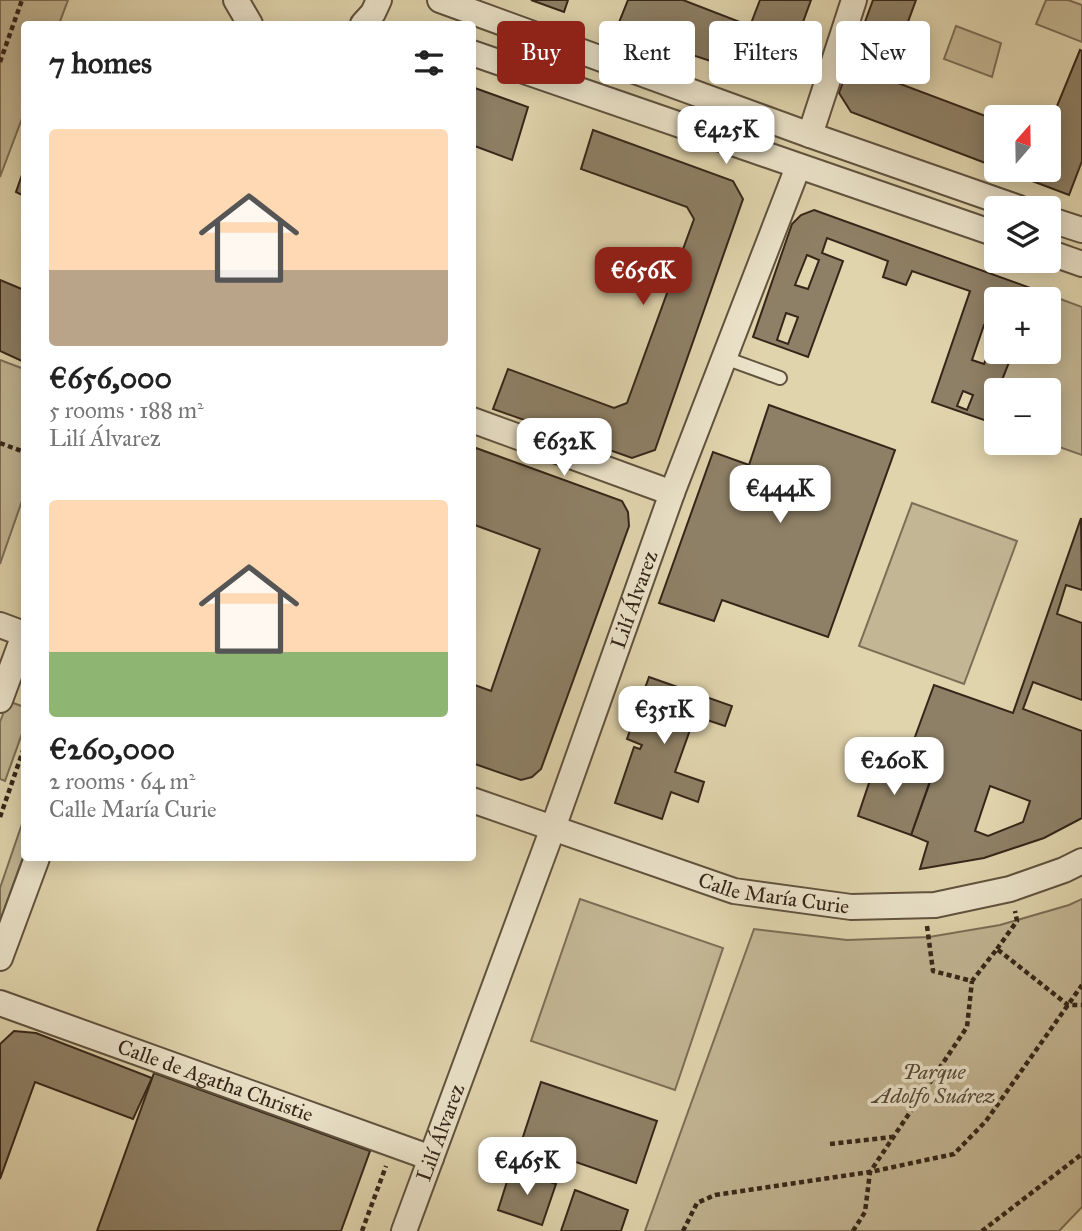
<!DOCTYPE html>
<html lang="en">
<head>
<meta charset="utf-8">
<style>
  :root { --surface:#fff; --page:#f2f2f2; --text:#222; --muted:#767676; --accent:#8f2418 }
  body { margin:0; font-family:"IM FELL Great Primer",serif; background:var(--page); color:var(--text); height:100vh; display:flex; flex-direction:column; font-size:26px; white-space:nowrap }
  * { box-sizing:border-box; margin:0 }
  p { font-size:23px; color:var(--muted) }
  .icon { flex:none; width:38px; height:38px; fill:none; stroke:currentColor; stroke-width:2; stroke-linecap:round; stroke-linejoin:round }
  .map { position:relative; flex:1; overflow:hidden }
  .side { position:absolute; left:21px; top:21px; width:455px; height:840px; display:flex; flex-direction:column; background:var(--surface); border-radius:7px; box-shadow:0 4px 18px #0003 }
  .side>* { flex:none }
  .banner { position:absolute; left:497px; top:21px; width:480px; height:63px; display:flex; gap:14px }
  .needle { width:46px; rotate:20deg }
  .buttons { position:absolute; left:984px; top:105px; display:grid; gap:14px }
  .buttons a { display:grid; place-items:center; width:77px; height:77px; border-radius:7px; background:var(--surface); box-shadow:0 4px 18px #0003; font-size:35px }
  .price { position:absolute; translate:-50% -60px; padding:0 16px; border-radius:14px; background:#fff; color:#222; font-size:23px; line-height:46px; filter:drop-shadow(0 2px 4px #0008) }
  .price::after { content:''; position:absolute; left:50%; top:42px; width:21px; height:16px; margin-left:-10px; background:inherit; clip-path:polygon(0 0,100% 0,50% 100%) }
  .price.selected { background:var(--accent); color:#fff }
  ul { padding:0; list-style:none }
  li { display:grid; align-content:center; gap:14px; height:371px; padding:0 28px }
  li span { display:grid; place-items:center; height:217px; border-radius:7px; color:#555 }
  li>.icon { margin-inline-start:auto }
  span .icon { width:126px; height:126px; fill:#fffc; stroke-width:1 }
  li b { font-size:30px }
  h2 { display:flex; justify-content:space-between; align-items:center; height:84px; padding:0 28px; font-size:30px }
  .pill { padding:0 24px; border-radius:7px; background:var(--surface); box-shadow:0 4px 18px #0003; font-size:24px; line-height:63px }
  .pill.selected { background:var(--accent); color:#fff }
  .map>svg:first-child { display:block }
</style>
</head>
<body>
<div class="map">
<svg width="1082" height="1231" viewBox="0 0 1082 1231">
  <rect width="100%" height="100%" fill="#e0d4ad"/>
  <filter id="stains"><feTurbulence type="fractalNoise" baseFrequency=".00286" numOctaves="4"/><feColorMatrix values="0 0 0 0 .2 0 0 0 0 .09 0 0 0 0 .02 0 0 0 .5 -.17"/></filter>
  <radialGradient id="worn" r=".72"><stop offset=".6" stop-color="#630" stop-opacity="0"/><stop offset="1" stop-color="#630" stop-opacity=".3"/></radialGradient>
  <g fill="#c3b694" stroke="#7c6e56" stroke-width="2">
    <polygon points="0,0 68,0 59,24 24,24 24,113 0,177"/>
    <polygon points="1046,0 1068,0 1082,5 1082,42 1036,24"/>
    <polygon points="956,26 1001,43 992,77 944,59"/>
    <polygon points="1036,290 1082,307 1082,455 1048,443 1048,390 998,390 1013,352 1048,352 1048,299 1032,299"/>
    <polygon points="0,360 24,369 24,495 0,564"/>
    <polygon points="912,503 1017,541 964,684 859,646"/>
    <polygon points="8,701 24,707 24,728 5,781 0,779 0,722"/>
    <polygon points="24,818 24,854 0,921 0,888"/>
    <polygon points="580,899 723,948 675,1090 531,1041"/>
    <polygon points="1082,899 1082,1207 1059,1231 645,1231 754,929 847,940 929,937 1000,925 1069,905"/>
  </g>
  <g fill="#8e8066" stroke="#352619" stroke-width="2" fill-rule="evenodd">
    <polygon points="531,0 568,0 564,12"/>
    <polygon points="628,0 683,0 750,26 760,0 811,0 790,58 747,73 616,30"/>
    <polygon points="873,0 916,0 887,79 996,120 996,167 851,112 839,93"/>
    <polygon points="1080,50 1082,51 1082,161 1069,195 1003,170 1048,170 1048,128"/>
    <polygon points="472,87 528,107 512,160 472,145"/>
    <polygon points="593,130 733,181 743,199 655,450 632,458 493,409 508,369 614,408 627,403 694,219 687,207 581,169"/>
    <polygon points="24,169 24,196 16,192"/>
    <path d="M814,210l222,80 -4,9h-36v3l-8,-3 -3,8 11,4v18l-12,-4 -12,35 12,4 12,-33v21h17l-15,38h-2v7l-9,24 -55,-19 38,-111 -58,-20 -6,14 -23,-8 5,-16 -61,-23 -5,15 21,8 -35,96 -55,-20 39,-113 9,-9zM807,255l12,5 -11,29 -13,-4zM786,313l12,4 -10,27 -11,-4zM963,391l10,4 -6,15 -10,-4z"/>
    <polygon points="0,280 24,290 24,362 0,351"/>
    <polygon points="769,405 895,450 828,637 722,600 714,621 659,603 713,452 749,465"/>
    <polygon points="476,448 622,501 628,512 629,526 541,769 532,777 521,780 472,763 472,684 491,691 540,549 472,524 472,456"/>
    <path d="M1081,518l1,72 -16,-5 -9,29 25,9v77l-49,-18 -10,27 59,22v87l-38,20 -60,20 -64,11 8,-27 -17,-7 29,-81 -28,-9 22,-60 79,28zM990,786l40,15 -7,21 -35,14 -13,-5z"/>
    <polygon points="649,677 732,706 725,726 695,716 675,772 704,782 698,802 671,792 662,819 615,803 634,747 640,749 642,745 627,739"/>
    <polygon points="877,759 931,778 911,835 858,816"/>
    <polygon points="14,1031 36,1033 152,1078 133,1119 35,1082 0,1179 0,1044"/>
    <polygon points="154,1073 370,1151 341,1231 97,1231"/>
    <polygon points="541,1082 657,1121 636,1183 521,1143"/>
    <polygon points="511,1169 556,1184 542,1225 498,1210"/>
    <polygon points="575,1190 628,1210 621,1231 561,1231"/>
  </g>
  <g fill="none" stroke-linecap="round" stroke-linejoin="round">
    <g stroke="#60523e" stroke-width="16">
      <polyline id="lane" points="725,358 780,378"/>
    </g>
    <g stroke="#60523e" stroke-width="28">
      <g id="street">
        <polyline points="236,0 250,24"/>
        <polyline points="440,0 810,135 1019,208"/>
        <polyline points="363,24 373,13 379,0"/>
        <polyline points="472,53 996,234"/>
        <polyline points="810,135 854,0"/>
        <polyline points="1048,219 1082,230"/>
        <polyline points="1048,252 1082,264"/>
        <polyline points="472,420 672,493"/>
        <polyline points="0,625 24,634"/>
        <polyline points="0,700 24,635"/>
        <path id="s1" d="M472,800l262,91 117,16 84,-2 75,-16 54,-19 18,-9"/>
        <polyline points="0,958 37,858"/>
        <path id="s2" d="M0,1003l431,155"/>
        <path id="s3" d="M404,1231l149,-403 119,-335 126,-326"/>
      </g>
    </g>
    <g stroke="#352619" stroke-width="4.5" stroke-dasharray="5 3.5" stroke-linecap="butt">
      <polyline points="0,62 22,0"/>
      <polyline points="0,443 24,452"/>
      <polyline points="0,817 24,748"/>
      <polyline points="927,926 933,971 972,981 997,949 1068,1005 1082,1005"/>
      <polyline points="997,949 1017,921 1015,911"/>
      <polyline points="830,1144 892,1137"/>
      <polyline points="362,1231 386,1166"/>
      <polyline points="683,1231 697,1203 715,1195 870,1172 954,1154 986,1121 1082,985"/>
      <polyline points="853,1231 865,1212 870,1172 967,1027 972,981"/>
      <polyline points="982,1231 1082,1154"/>
    </g>
    <use href="#lane" stroke="#ebe3ca" stroke-width="12"/>
    <use href="#street" stroke="#ebe3ca" stroke-width="24"/>
  </g>
  <g text-anchor="middle" dominant-baseline="central" stroke-width="7" stroke-linejoin="round" paint-order="stroke">
    <g font-size="21" fill="#352619" stroke="#ebe3ca">
      <text stroke="none"><textPath href="#s3" startOffset="672">Lilí Álvarez</textPath></text>
      <text stroke="none"><textPath href="#s1" startOffset="317">Calle María Curie</textPath></text>
      <text stroke="none"><textPath href="#s2" startOffset="229">Calle de Agatha Christie</textPath></text>
      <text stroke="none"><textPath href="#s3" startOffset="105">Lilí Álvarez</textPath></text>
    </g>
    <g font-size="21" font-style="italic" fill="#584a38" stroke="#ebe3ca">
      <text x="934" y="1072">Parque<tspan x="934" dy="24">Adolfo Suárez</tspan></text>
    </g>
  </g>
  <rect width="100%" height="100%" filter="url(#stains)"/>
  <rect width="100%" height="100%" fill="url(#worn)"/>
</svg>
<div class="buttons">
<a><svg class="needle" viewBox="-14 -14 28 28"><path d="M0-13l5 13h-10z" fill="#e53935"/><path d="M0 13l5-13h-10z" fill="#767676"/></svg></a>
<a><svg class="icon" aria-label="layers" viewBox="0 0 24 24"><path d="M12 4l9 5-9 5-9-5zM3 14l9 5 9-5"/></svg></a>
<a>+</a>
<a>−</a>
</div>
<b class="price" style="left:726px;top:166px">€425K</b>
<b class="price selected" style="left:643px;top:307px">€656K</b>
<b class="price" style="left:564px;top:478px">€632K</b>
<b class="price" style="left:780px;top:525px">€444K</b>
<b class="price" style="left:664px;top:746px">€351K</b>
<b class="price" style="left:894px;top:797px">€260K</b>
<b class="price" style="left:527px;top:1197px">€465K</b>
<div class="banner">
<a class="pill selected">Buy</a>
<a class="pill">Rent</a>
<a class="pill">Filters</a>
<a class="pill">New</a>
</div>
<section class="side">
<h2>7 homes<svg class="icon" aria-label="filters" viewBox="0 0 24 24"><path d="M4 7h16M4 17h16"/><circle cx="9" cy="7" r="2"/><circle cx="15" cy="17" r="2"/></svg></h2>
<ul>
<li><span style="background:linear-gradient(#ffd9b3 65%,#b9a48a 0)"><svg class="icon" aria-label="home" viewBox="0 0 24 24"><path d="M3 11l9-7 9 7M6 9v11h12V9"/></svg></span><div><b>€656,000</b><p>5 rooms · 188 m²</p><p>Lilí Álvarez</p></div></li>
<li><span style="background:linear-gradient(#ffd9b3 70%,#8fb573 0)"><svg class="icon" aria-label="home" viewBox="0 0 24 24"><path d="M3 11l9-7 9 7M6 9v11h12V9"/></svg></span><div><b>€260,000</b><p>2 rooms · 64 m²</p><p>Calle María Curie</p></div></li>
</ul>
</section>
</div>
</body>
</html>
